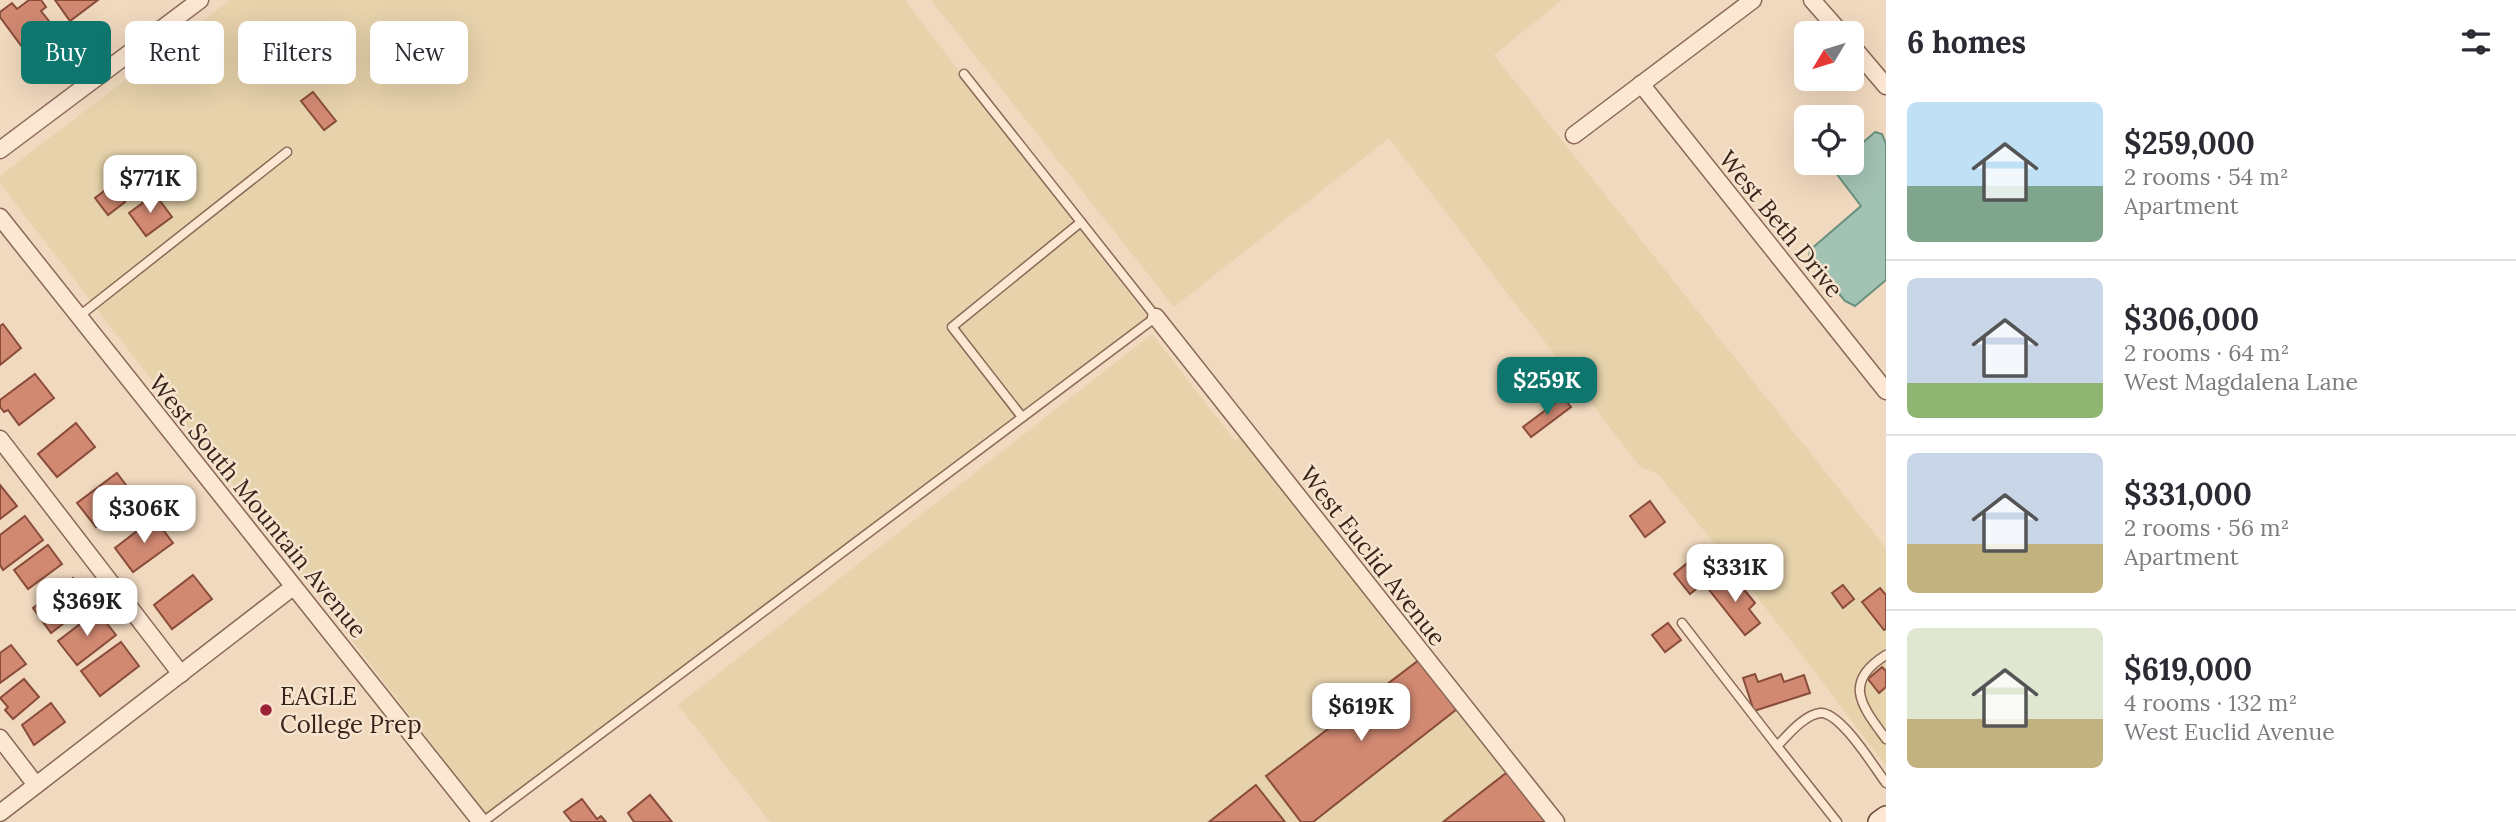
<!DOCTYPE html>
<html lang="en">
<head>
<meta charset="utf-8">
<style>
  :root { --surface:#fff; --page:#f7f7f7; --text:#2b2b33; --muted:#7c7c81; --line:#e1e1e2; --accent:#0f766e }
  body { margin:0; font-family:Lora,serif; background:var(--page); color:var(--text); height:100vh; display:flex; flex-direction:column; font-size:26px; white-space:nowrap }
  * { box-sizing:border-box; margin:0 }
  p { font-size:23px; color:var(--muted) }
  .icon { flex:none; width:38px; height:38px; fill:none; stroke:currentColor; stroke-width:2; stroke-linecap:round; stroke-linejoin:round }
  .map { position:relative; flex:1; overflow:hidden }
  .details { display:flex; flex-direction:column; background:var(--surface); width:630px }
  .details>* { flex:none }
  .top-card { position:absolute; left:21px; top:21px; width:665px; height:63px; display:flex; gap:14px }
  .needle { width:46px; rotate:232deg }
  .fabs { position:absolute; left:1794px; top:21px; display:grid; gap:14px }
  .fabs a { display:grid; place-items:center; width:70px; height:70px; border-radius:10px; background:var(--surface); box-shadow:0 7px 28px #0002; font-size:35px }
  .price { position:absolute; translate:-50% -60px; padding:0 16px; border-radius:14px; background:#fff; color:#222; font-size:23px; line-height:46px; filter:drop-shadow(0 2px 4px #0008) }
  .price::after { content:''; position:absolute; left:50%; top:42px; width:21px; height:16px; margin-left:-10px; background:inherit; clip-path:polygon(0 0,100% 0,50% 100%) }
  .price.on { background:var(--accent); color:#fff }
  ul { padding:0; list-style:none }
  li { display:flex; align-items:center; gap:21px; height:175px; padding:0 21px }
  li+li { border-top:2px solid var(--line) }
  li span { display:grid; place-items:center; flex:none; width:196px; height:140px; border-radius:10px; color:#555 }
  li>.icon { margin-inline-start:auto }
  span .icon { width:84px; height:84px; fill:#fffc; stroke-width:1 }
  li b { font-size:30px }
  h2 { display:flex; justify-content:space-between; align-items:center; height:84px; padding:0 21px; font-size:30px }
  .tag { padding:0 24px; border-radius:10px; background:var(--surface); box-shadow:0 7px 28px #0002; font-size:24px; line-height:63px }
  .tag.on { background:var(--accent); color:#fff }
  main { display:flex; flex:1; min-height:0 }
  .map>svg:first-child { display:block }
</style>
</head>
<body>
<main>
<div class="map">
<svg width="1886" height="822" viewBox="0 0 1886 822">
  <rect width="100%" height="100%" fill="#f0d9be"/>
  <g fill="#e6d2ab">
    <polygon points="230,0 905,0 1148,318 491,821 0,183 0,176"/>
    <polygon points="931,0 1562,0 1494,55 1886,548 1886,766 1749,586 1657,473 1641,468 1389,138 1174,307"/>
    <polygon points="1152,334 1235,441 1244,435 1547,822 770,822 678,705"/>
  </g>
  <polygon fill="#a2c2b3" stroke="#69907f" stroke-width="2" points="1875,132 1882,134 1886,144 1886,280 1855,306 1845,301 1809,258 1810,250 1861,206 1836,173 1837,165 1852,163 1852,152"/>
  <g fill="#d18972" stroke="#8a4c3a" stroke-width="2">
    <polygon points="29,0 41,0 46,7 41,11 61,36 31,59 0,17 0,12 12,3 17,9"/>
    <polygon points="55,0 98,0 70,21"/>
    <polygon points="313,92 336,121 324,130 301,101"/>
    <polygon points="112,185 125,202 108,215 95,198"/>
    <polygon points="155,194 172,217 146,236 129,213"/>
    <polygon points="3,324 21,348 0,365 0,326"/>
    <polygon points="35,374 54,398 19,425 8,410 4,412 0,407 0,400"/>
    <polygon points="1563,397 1571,407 1531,437 1523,427"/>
    <polygon points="76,423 95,447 57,477 38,454"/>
    <polygon points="117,473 135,497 96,527 77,503"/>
    <polygon points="0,485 17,506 0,519"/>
    <polygon points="1650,501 1665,522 1645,537 1630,516"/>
    <polygon points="25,516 43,540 3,570 0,565 0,535"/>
    <polygon points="154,518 173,543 133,572 115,548"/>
    <polygon points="48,545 62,564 28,589 14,570"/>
    <polygon points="1702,551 1718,571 1690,594 1674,574"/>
    <polygon points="1721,574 1736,592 1742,587 1755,603 1749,609 1760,623 1745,635 1706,586"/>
    <polygon points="193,575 212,599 172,629 154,605"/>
    <polygon points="73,578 91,602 51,633 33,608"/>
    <polygon points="1843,585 1854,599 1843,608 1832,593"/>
    <polygon points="1880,588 1886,595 1886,629 1884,630 1862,602"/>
    <polygon points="97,611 116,635 77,665 58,641"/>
    <polygon points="1668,623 1681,640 1665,652 1652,635"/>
    <polygon points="121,642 139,666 100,696 81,671"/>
    <polygon points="11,645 26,664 0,683 0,653"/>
    <polygon points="1419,660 1457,709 1313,822 1301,822 1266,776"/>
    <polygon points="1882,667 1886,671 1886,687 1879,693 1868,679"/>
    <polygon points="1755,674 1758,682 1781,674 1784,682 1804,675 1810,693 1754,711 1743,678"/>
    <polygon points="24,679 39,697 13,719 5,710 8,707 0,698"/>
    <polygon points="51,703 65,722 34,745 22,725"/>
    <polygon points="1510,770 1548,820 1546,822 1443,822"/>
    <polygon points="1256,785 1285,822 1209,822"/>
    <polygon points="650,795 672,822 634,822 628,813"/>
    <polygon points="582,799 597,819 601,816 606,822 572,822 564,812"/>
  </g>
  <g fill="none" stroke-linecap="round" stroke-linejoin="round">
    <g stroke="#8a6856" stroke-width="11">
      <g id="lane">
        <polyline points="78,317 287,152"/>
        <polyline points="1022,417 952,327 1081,222"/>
        <polyline points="1682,623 1777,746"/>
        <path d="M1886,655c-45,28 -23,52 0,84"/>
        <polyline points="483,822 1156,317 964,74"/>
        <path d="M1837,822l-60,-76c11,-11 27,-31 43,-33 20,-2 54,54 66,70"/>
      </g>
    </g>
    <g stroke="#8a6856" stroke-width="19">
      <g id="street">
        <polyline points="1812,0 1841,33"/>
        <polyline points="1852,46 1886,86"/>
        <polyline points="1641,84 1886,391"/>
        <polyline points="1574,135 1753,0"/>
        <polyline points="0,150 200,0"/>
        <polyline points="0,217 481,822"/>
        <polyline points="1156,317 1556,822"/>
        <polyline points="0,439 181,674"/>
        <polyline points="0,738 36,785"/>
        <polyline points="0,813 293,587"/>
      </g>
    </g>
    <g stroke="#6b4a39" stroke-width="24">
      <polyline id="secondary" points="1879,822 1886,817"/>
    </g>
    <use href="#lane" stroke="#fbe7d2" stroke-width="8"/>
    <use href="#street" stroke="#fbe7d2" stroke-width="16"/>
    <use href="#secondary" stroke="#fbe7d2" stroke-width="21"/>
  </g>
  <circle fill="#9c2238" stroke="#f7e4ce" stroke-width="2.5" cx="266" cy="710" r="7"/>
  <g text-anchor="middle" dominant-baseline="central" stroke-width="5" stroke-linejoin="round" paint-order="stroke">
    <g font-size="24" fill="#38241b" stroke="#f7e4ce">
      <text transform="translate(1781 224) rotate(51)">West Beth Drive</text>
      <text transform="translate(258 506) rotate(51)">West South Mountain Avenue</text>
      <text transform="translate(1373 556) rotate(52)">West Euclid Avenue</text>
    </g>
    <g font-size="24" fill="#38241b" stroke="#f7e4ce" text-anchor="start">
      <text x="280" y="696">EAGLE<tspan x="280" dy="28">College Prep</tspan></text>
    </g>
  </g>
</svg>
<div class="fabs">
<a><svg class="needle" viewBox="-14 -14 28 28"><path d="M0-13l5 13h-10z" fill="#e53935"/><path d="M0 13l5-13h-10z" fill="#7c7c81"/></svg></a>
<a><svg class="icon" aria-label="locate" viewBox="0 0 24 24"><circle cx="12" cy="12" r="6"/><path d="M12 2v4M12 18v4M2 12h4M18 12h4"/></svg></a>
</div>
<b class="price" style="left:150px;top:215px">$771K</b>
<b class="price on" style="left:1547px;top:417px">$259K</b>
<b class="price" style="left:144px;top:545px">$306K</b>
<b class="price" style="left:1735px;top:604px">$331K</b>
<b class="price" style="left:87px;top:638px">$369K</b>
<b class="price" style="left:1361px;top:743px">$619K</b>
<div class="top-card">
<a class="tag on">Buy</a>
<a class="tag">Rent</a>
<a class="tag">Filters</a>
<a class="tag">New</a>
</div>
</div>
<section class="details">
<h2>6 homes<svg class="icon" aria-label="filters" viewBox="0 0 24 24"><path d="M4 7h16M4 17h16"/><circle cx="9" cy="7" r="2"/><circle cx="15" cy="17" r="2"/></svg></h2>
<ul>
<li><span style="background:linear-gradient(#bfe0f5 60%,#7fa58c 0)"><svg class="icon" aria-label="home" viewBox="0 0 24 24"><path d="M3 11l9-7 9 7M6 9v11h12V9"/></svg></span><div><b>$259,000</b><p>2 rooms · 54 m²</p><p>Apartment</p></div></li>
<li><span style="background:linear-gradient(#c9d6e8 75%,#8fb573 0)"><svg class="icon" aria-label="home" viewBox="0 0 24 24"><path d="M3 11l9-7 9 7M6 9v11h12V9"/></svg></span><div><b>$306,000</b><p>2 rooms · 64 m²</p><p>West Magdalena Lane</p></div></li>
<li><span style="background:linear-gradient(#c9d6e8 65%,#c2b280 0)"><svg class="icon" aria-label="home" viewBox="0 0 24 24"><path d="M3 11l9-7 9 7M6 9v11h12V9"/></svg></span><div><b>$331,000</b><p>2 rooms · 56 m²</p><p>Apartment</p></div></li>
<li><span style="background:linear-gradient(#dfe7d0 65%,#c2b280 0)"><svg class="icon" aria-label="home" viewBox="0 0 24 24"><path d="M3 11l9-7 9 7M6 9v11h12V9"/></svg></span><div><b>$619,000</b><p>4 rooms · 132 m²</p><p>West Euclid Avenue</p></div></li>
</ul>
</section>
</main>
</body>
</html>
